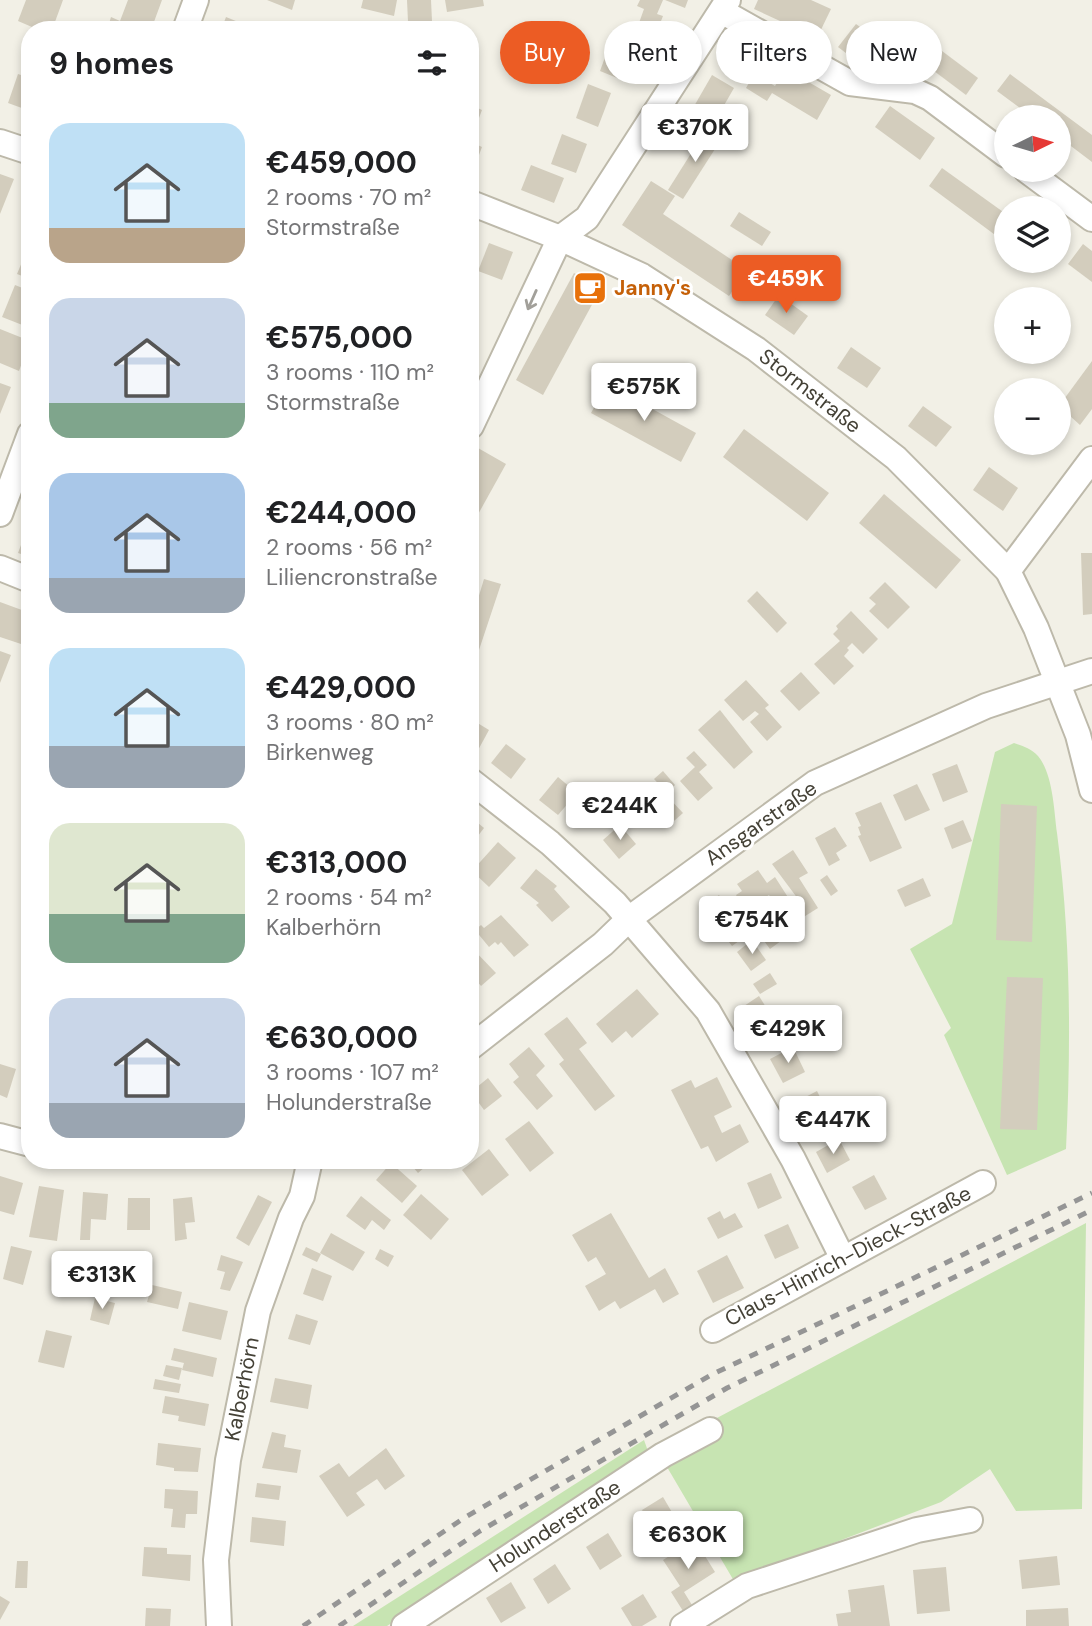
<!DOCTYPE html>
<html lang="en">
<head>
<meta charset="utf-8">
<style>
  :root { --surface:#fff; --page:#f2f2f2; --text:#202124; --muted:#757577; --accent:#ec5c24 }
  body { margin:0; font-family:"DM Sans",sans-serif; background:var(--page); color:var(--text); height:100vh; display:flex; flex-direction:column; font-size:26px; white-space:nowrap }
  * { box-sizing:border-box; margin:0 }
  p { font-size:23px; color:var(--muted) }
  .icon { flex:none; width:38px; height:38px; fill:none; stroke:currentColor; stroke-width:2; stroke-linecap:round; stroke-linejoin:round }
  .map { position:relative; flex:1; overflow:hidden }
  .sheet { position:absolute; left:21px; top:21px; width:458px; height:1148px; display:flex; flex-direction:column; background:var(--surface); border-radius:28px; box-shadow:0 4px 10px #0003 }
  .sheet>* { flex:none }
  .hud { position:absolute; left:500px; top:21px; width:486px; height:63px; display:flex; gap:14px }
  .needle { width:46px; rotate:85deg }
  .buttons { position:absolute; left:994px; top:105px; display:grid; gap:14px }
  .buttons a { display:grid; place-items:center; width:77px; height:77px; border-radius:50%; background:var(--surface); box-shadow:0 4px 10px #0003; font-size:35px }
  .price { position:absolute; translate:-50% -60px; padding:0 16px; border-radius:7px; background:#fff; color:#222; font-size:23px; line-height:46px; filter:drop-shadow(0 2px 4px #0008) }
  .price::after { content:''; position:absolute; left:50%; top:42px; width:21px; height:16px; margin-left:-10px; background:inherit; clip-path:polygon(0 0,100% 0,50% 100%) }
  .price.active { background:var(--accent); color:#fff }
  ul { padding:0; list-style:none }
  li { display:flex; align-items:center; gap:21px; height:175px; padding:0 28px }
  li span { display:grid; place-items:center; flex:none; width:196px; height:140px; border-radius:21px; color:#555 }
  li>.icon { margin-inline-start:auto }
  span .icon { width:84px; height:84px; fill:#fffc; stroke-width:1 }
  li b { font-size:30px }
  h2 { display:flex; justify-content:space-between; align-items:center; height:84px; padding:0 28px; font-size:30px }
  .tag { padding:0 24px; border-radius:32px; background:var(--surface); box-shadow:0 4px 10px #0003; font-size:24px; line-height:63px }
  .tag.active { background:var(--accent); color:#fff }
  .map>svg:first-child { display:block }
</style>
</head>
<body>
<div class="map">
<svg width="1092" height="1626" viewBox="0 0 1092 1626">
  <rect width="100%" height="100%" fill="#f2f0e6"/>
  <g fill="#c7e4b2">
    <path d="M1014,743c9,3 17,5 24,13 15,18 16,54 19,77 14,106 14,210 9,316l-59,26 -63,-140 7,-7 -41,-79 42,-25 43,-172z"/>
    <polygon points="1086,1223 1082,1509 1016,1511 990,1469 941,1502 734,1581 667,1467 723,1435 715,1419"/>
    <polygon points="644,1440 649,1454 387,1626 353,1626"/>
  </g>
  <g fill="#d3cdbd">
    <polygon points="26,0 63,0 52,30 39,30 18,21"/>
    <polygon points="128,0 162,0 151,30 107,30 111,17 120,21"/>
    <polygon points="267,0 295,0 292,10"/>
    <polygon points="363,0 397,0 394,16 361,8"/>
    <polygon points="407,0 431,0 432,21 408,22"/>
    <polygon points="445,0 483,0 484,6 447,12"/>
    <polygon points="640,0 663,0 657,14 663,16 653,41 635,34 644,9 637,6"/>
    <polygon points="665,0 688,0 685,8"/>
    <polygon points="758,0 811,0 831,9 817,38 754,9"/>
    <polygon points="226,17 253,28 253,30 221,30"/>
    <polygon points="856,24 894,52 876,76 838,47"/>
    <polygon points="612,38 635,46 622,80 600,71"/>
    <polygon points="934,45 978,78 966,95 922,62"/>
    <polygon points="786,69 831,95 817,120 772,93 767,101 746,88 754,74 775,86"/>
    <polygon points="18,74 30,78 30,111 8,103"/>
    <polygon points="1010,74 1092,135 1092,162 1059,137 1059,117 1032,117 997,91"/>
    <polygon points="712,75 734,88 711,128 689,115"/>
    <polygon points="588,84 611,93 598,127 576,118"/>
    <polygon points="471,105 482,110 471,139"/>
    <polygon points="890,106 935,138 920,160 875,127"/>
    <polygon points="707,128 722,138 683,199 668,190"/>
    <polygon points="562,134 587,144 576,173 551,164"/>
    <polygon points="471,142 482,147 471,176"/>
    <polygon points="531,165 564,178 554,203 521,190"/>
    <polygon points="942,168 1006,214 1006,243 929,186"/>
    <polygon points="0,174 14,179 0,214"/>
    <polygon points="651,181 675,196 663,214 747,270 729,296 622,225"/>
    <polygon points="739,212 771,232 762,246 730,226"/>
    <polygon points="30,243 30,279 17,274"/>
    <polygon points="489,243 513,252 502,280 478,271"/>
    <polygon points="1083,244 1092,251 1092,282 1068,264"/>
    <polygon points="574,273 601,288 543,395 516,380"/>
    <polygon points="15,285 30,291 30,328 2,317"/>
    <polygon points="779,295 808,316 794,335 765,315"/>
    <polygon points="0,329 30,341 19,371 0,363"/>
    <polygon points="851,347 881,368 867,388 837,368"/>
    <polygon points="1092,361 1092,409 1080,425 1059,406"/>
    <polygon points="0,383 11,387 0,414"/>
    <polygon points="607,384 696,433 681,462 591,413"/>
    <polygon points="923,406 952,427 936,447 908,426"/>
    <polygon points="744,429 829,493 807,521 723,457"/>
    <polygon points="478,448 506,464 471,527 471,461"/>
    <polygon points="989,467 1018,488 1003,511 973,490"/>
    <polygon points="884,494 961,560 936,589 859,523"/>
    <polygon points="30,521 30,557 18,553"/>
    <polygon points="1081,553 1092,553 1092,614 1083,615"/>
    <polygon points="484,579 501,584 477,656 471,654 471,622"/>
    <polygon points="885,582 910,607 888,629 869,611 876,604 869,598"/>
    <polygon points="757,591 787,623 777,633 747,601"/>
    <polygon points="0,602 30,613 21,644 0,637"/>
    <polygon points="851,611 878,639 863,654 852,643 847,648 849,650 844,656 854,666 834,685 814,664 840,641 833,634 838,629 836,626"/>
    <polygon points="0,651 11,655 0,683"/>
    <polygon points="801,672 820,693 799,711 780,691"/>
    <polygon points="746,680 769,705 765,708 782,727 767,741 750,722 759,714 755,711 743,721 724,700"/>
    <polygon points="720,710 753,752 734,769 698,730"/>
    <polygon points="471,719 489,730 477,752 471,748"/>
    <polygon points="506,744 526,759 511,779 491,763"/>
    <polygon points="694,751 707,765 699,772 713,788 698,801 680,781 695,767 686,758"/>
    <polygon points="957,764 968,792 943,802 932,774"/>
    <polygon points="663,771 675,785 667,793 654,779"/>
    <polygon points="558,777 577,793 558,815 539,800"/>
    <polygon points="917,784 930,810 905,821 893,795"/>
    <polygon points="665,794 683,813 666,828 649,809"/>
    <polygon points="625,802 637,815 625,826 613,813"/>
    <polygon points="881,802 902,848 870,862 858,836 861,835 858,827 861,826 855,813"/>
    <polygon points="1001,804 1037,806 1032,942 996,940"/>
    <polygon points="471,817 484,828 471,845"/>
    <polygon points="963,820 972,841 952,849 944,828"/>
    <polygon points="620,825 636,844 619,859 603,840"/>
    <polygon points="835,827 847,846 836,853 840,860 829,866 815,838"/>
    <polygon points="498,842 516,858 489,887 472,871"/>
    <polygon points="793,850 808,873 799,878 818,908 802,918 793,903 798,899 772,864"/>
    <polygon points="536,869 557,886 554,889 570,907 552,922 536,905 539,903 520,888"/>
    <polygon points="758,870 767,883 775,877 791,902 778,910 769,895 745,910 736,895 742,891 737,884"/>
    <polygon points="827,875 838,891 831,896 820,880"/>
    <polygon points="923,878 931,896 905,907 897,890"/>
    <polygon points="719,895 746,936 732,946 722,933 718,936 699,910"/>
    <polygon points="501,915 529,945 514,957 501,942 498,945 495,942 489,947 475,930 481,925 484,928"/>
    <polygon points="770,918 785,938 770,949 755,929"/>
    <polygon points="752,940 766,960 751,971 737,952"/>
    <polygon points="471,947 496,973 481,986 471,974"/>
    <polygon points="770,973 777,984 760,994 753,984"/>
    <polygon points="1007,977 1043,978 1037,1130 1000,1129"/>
    <polygon points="637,989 659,1014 632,1038 626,1031 612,1043 596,1024"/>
    <polygon points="759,996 774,1020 753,1034 738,1010"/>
    <polygon points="812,1015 822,1031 807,1040 797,1024"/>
    <polygon points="567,1017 587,1043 579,1049 615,1096 595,1111 559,1064 564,1060 544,1034"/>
    <polygon points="529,1047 545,1066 536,1075 553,1096 537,1110 513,1082 519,1077 509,1064"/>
    <polygon points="793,1047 805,1072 783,1083 770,1059"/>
    <polygon points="0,1064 16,1069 7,1098 0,1095"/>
    <polygon points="717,1077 732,1107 714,1116 722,1133 740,1124 749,1142 716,1162 708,1146 701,1149 671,1090 691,1080 695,1088"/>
    <polygon points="488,1078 502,1096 484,1110 471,1092"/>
    <polygon points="817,1091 831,1119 807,1132 792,1104"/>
    <polygon points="529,1121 554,1153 530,1172 505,1139"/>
    <polygon points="839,1139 850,1160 827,1173 816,1152"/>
    <polygon points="489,1149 509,1175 482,1196 462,1170"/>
    <polygon points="407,1160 433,1160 418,1173"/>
    <polygon points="391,1163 417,1186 402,1203 376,1180"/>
    <polygon points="771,1173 782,1198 758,1209 747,1183"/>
    <polygon points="874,1175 887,1199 865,1210 852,1187"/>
    <polygon points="0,1176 23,1183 14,1215 0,1211"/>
    <polygon points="39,1186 64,1190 57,1241 29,1237"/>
    <polygon points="83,1192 108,1194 106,1220 91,1219 90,1240 80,1240"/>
    <polygon points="421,1194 449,1219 431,1240 403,1215"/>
    <polygon points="258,1195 272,1202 249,1246 236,1238"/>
    <polygon points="361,1196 391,1220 384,1230 372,1220 365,1230 346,1216"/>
    <polygon points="192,1197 195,1222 185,1223 187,1239 175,1241 173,1199"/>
    <polygon points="128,1198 150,1198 150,1230 127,1230"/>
    <polygon points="720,1211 724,1219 735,1213 743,1227 718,1239 707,1218"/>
    <polygon points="611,1213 649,1278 665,1268 679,1294 663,1303 655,1289 620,1309 615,1301 599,1311 585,1286 606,1274 596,1257 588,1262 572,1235"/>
    <polygon points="788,1224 799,1248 775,1259 764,1235"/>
    <polygon points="331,1233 365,1252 353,1271 320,1253"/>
    <polygon points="11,1246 32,1251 23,1285 3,1279"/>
    <polygon points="306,1247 321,1254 317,1262 302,1255"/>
    <polygon points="380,1249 394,1256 388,1267 375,1259"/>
    <polygon points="221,1255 243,1262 230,1291 220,1289 225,1272 217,1270"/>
    <polygon points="727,1255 744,1288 713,1303 697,1271"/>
    <polygon points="116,1259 139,1264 133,1293 110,1288"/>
    <polygon points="312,1268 332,1276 323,1301 303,1294"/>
    <polygon points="152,1285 182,1292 178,1309 147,1302"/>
    <polygon points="95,1298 115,1303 109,1325 90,1320"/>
    <polygon points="189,1302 228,1311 221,1340 182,1331"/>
    <polygon points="296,1314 318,1321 310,1345 288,1339"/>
    <polygon points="46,1330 72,1336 64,1368 38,1362"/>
    <polygon points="174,1348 217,1358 213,1377 182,1370 184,1363 171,1360"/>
    <polygon points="166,1365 182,1368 179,1380 163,1376"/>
    <polygon points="275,1378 312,1385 308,1409 270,1402"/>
    <polygon points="155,1379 181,1384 179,1393 153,1389"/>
    <polygon points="165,1396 209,1404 205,1426 178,1421 179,1416 162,1413"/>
    <polygon points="272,1432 286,1435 284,1447 301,1450 297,1473 262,1468"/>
    <polygon points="158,1443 201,1448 198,1472 174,1471 174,1468 156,1465"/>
    <polygon points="386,1448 405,1476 385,1490 377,1479 356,1493 365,1505 347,1517 319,1476 339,1463 349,1477"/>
    <polygon points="257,1483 281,1486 279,1500 255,1497"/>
    <polygon points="165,1489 198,1491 197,1514 186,1514 185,1528 171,1527 173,1509 164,1508"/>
    <polygon points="663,1497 680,1526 660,1539 642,1510"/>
    <polygon points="252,1517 286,1521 284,1546 250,1542"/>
    <polygon points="608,1533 622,1556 600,1570 586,1547"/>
    <polygon points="695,1540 715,1572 684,1592 692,1605 683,1611 671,1592 680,1586 663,1560"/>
    <polygon points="144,1547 167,1548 167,1554 191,1555 190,1581 142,1576"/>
    <polygon points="1057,1556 1060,1585 1022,1589 1019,1560"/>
    <polygon points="17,1561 28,1561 27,1588 15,1588"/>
    <polygon points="555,1564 571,1589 548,1604 533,1579"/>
    <polygon points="946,1567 950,1611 917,1614 913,1570"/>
    <polygon points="511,1582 526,1608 501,1623 486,1598"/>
    <polygon points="884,1585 890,1626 838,1626 836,1614 851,1612 848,1590"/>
    <polygon points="643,1594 657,1617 642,1626 632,1626 621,1608"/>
    <polygon points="0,1596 10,1602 0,1620"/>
    <polygon points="146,1608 171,1609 170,1626 145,1626"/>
    <polygon points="1068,1608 1069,1626 1026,1626 1026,1610"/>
  </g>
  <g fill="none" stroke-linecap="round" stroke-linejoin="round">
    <g stroke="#bdb9aa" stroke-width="28">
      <g id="minor">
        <polyline points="723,12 850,83 915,91 930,98 1006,155"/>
        <polyline points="185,30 196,0"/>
        <polyline points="0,142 30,152"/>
        <polyline points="1026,170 1092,219"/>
        <polyline points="471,203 560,238 642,276 756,349 896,458 1008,571 1036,628 1078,735 1092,790"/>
        <polyline points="471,426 560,238 587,218 728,0"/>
        <polyline points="0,514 30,434"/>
        <polyline points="0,568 30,580"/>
        <polyline points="1008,571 1092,459"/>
        <polyline points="471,781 550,843 615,903 708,1011 793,1159 843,1259"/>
        <polyline points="471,1047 603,944 630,918 815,783 986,706 1092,671"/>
        <polyline points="0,1136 30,1144"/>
        <polyline points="713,1330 983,1183"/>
        <polyline points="219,1626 216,1560 228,1460 258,1311 291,1218 302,1196 310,1160"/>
        <polyline points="404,1626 663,1455 710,1430"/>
        <polyline points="683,1626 747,1586 917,1530 970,1520"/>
      </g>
    </g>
    <use href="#minor" stroke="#fff" stroke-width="24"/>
    <g stroke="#959595" stroke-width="5" stroke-dasharray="9 9" stroke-linecap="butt">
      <polyline points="303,1626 464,1518 711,1375 1092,1193"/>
      <polyline points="339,1626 480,1531 727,1388 1092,1210"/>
    </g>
  </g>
  <defs><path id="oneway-shaft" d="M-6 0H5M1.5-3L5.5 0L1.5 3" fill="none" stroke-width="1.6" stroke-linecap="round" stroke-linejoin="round" transform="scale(1.75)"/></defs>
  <use stroke="#a2a09a" href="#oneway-shaft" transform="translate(532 300) rotate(114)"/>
  <defs>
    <g id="cafe-square" transform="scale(1.75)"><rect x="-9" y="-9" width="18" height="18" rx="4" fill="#e8710a" stroke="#fff"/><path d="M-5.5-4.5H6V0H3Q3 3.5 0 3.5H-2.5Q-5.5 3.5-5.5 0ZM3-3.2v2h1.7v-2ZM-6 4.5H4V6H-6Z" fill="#fff"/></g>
  </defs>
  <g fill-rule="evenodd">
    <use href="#cafe-square" x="590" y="288"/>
  </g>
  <g text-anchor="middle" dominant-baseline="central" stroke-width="6" stroke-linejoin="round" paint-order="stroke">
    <g font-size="21" font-weight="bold" fill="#c56008" stroke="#fff" text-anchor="start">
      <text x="614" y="288">Janny's</text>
    </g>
    <g font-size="21" fill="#444136" stroke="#fff">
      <text transform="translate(810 391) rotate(38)">Stormstraße</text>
      <text transform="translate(761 823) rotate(-35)">Ansgarstraße</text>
      <text transform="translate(848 1256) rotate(-28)">Claus-Hinrich-Dieck-Straße</text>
      <text transform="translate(242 1389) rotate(-79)">Kalberhörn</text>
      <text transform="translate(555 1526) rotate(-33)">Holunderstraße</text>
    </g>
  </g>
</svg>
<div class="buttons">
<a><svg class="needle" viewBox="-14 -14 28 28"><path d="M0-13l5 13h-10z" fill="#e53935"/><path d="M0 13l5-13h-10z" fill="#757577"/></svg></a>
<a><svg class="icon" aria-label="layers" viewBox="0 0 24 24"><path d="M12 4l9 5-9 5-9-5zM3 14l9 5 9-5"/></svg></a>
<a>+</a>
<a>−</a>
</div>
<b class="price" style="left:695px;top:164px">€370K</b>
<b class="price active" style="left:786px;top:315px">€459K</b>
<b class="price" style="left:644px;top:423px">€575K</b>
<b class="price" style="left:620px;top:842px">€244K</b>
<b class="price" style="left:752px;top:956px">€754K</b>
<b class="price" style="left:788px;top:1065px">€429K</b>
<b class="price" style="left:833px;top:1156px">€447K</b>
<b class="price" style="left:102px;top:1311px">€313K</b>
<b class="price" style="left:688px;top:1571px">€630K</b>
<div class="hud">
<a class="tag active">Buy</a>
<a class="tag">Rent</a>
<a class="tag">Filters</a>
<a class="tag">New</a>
</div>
<section class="sheet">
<h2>9 homes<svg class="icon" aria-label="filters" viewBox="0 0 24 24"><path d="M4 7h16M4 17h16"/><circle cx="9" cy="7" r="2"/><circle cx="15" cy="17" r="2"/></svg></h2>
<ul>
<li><span style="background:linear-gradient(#bfe0f5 75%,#b9a48a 0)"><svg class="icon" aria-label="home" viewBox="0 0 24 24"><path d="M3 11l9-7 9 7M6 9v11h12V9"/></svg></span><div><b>€459,000</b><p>2 rooms · 70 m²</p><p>Stormstraße</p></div></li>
<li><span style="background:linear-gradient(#c9d6e8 75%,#7fa58c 0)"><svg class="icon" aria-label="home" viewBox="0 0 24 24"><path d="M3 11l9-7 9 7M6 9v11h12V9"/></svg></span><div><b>€575,000</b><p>3 rooms · 110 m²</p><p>Stormstraße</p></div></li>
<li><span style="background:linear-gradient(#a9c7e8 75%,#9aa5b1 0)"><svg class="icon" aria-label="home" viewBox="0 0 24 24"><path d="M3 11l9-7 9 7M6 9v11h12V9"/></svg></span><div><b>€244,000</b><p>2 rooms · 56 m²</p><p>Liliencronstraße</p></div></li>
<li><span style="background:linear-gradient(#bfe0f5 70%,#9aa5b1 0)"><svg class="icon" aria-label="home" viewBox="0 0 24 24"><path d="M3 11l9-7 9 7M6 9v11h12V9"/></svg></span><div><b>€429,000</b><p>3 rooms · 80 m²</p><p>Birkenweg</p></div></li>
<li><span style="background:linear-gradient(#dfe7d0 65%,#7fa58c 0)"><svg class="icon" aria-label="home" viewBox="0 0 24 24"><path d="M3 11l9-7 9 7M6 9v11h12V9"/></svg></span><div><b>€313,000</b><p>2 rooms · 54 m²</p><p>Kalberhörn</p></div></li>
<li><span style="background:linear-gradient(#c9d6e8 75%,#9aa5b1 0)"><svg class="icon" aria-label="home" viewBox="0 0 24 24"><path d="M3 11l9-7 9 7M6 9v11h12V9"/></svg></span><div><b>€630,000</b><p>3 rooms · 107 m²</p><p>Holunderstraße</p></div></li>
</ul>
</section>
</div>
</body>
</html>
